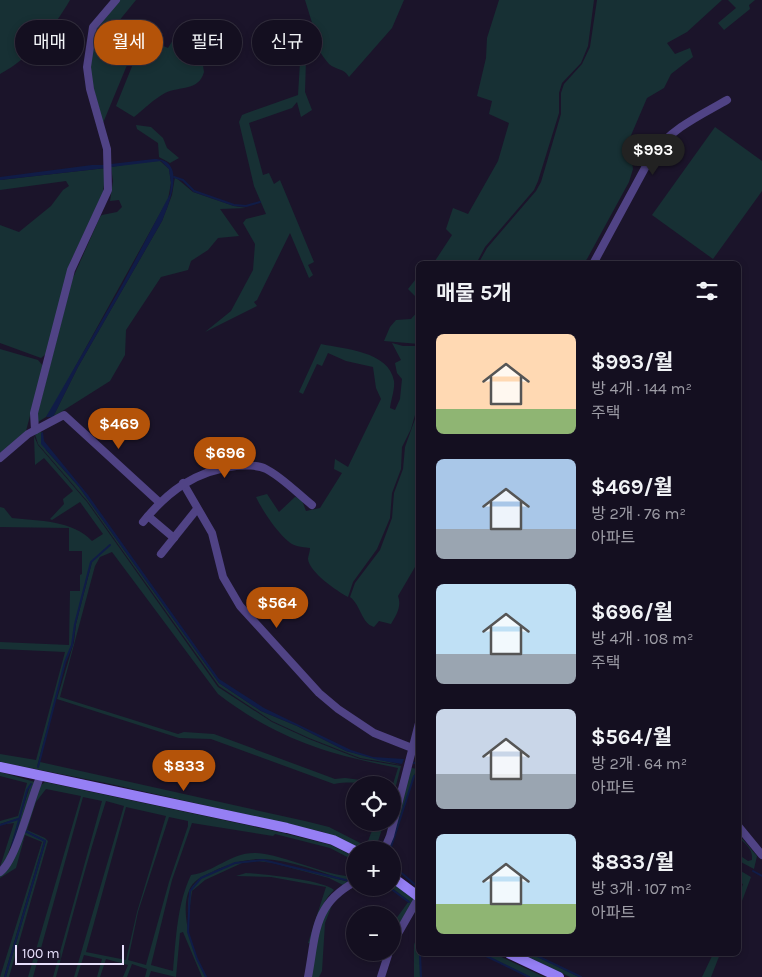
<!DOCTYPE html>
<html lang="ko">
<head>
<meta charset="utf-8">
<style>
  :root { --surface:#140f20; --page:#211d2d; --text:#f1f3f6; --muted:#9d9ca5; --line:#332f3e; --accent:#b45309 }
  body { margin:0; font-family:Karla,"Noto Sans KR",sans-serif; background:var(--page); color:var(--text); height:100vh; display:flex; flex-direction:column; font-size:19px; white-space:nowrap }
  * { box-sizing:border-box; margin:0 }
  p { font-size:16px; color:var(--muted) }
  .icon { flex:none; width:28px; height:28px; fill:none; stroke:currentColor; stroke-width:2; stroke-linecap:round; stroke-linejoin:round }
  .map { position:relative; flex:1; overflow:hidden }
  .side { position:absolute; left:416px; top:261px; width:325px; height:695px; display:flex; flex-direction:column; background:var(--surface); border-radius:8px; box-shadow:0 2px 8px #0003,0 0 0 1px var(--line) }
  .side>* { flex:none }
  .top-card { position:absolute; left:15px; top:20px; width:326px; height:45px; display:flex; gap:10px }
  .buttons { position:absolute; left:346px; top:776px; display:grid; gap:10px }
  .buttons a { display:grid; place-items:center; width:55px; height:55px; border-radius:50%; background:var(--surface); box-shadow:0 2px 8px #0003,0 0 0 1px var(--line); font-size:25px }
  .scale { position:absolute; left:15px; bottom:12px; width:109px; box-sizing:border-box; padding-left:5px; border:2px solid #e8e0fc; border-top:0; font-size:14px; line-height:18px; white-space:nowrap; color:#e8e0fc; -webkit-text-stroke:4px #1b142a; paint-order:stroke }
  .price { position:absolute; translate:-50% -42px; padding:0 11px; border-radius:18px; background:var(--accent); color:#fff; font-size:16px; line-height:32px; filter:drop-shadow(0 1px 2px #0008) }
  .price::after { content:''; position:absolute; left:50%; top:30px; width:15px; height:11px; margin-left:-8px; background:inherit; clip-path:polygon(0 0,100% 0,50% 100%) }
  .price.selected { background:#222; color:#fff }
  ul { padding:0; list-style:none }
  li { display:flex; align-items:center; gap:15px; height:125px; padding:0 20px }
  li span { display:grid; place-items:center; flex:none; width:140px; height:100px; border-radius:8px; color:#555 }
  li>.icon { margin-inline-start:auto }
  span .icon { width:60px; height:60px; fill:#fffc; stroke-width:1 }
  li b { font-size:21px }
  h2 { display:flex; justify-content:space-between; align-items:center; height:60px; padding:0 20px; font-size:21px }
  .chip { padding:0 18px; border-radius:22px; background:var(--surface); box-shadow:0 2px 8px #0003,0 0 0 1px var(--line); font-size:18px; line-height:45px }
  .chip.selected { background:var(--accent); color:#fff }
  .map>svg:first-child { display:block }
</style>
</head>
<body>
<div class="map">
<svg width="762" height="977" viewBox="0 0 762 977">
  <rect width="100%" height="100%" fill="#1b142a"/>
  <g fill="#173034" fill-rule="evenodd">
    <path d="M0,0h70c-17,29 -40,58 -70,74z"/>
    <polygon points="120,0 136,0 114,27 137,41 103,123 89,71 94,32"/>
    <path d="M305,0h99l-12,28 -43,49c-5,-9 -13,-7 -20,-13 -9,-10 -15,-23 -21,-34l-1,21 -4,2 3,7 -1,32 7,18 -11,7 -4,-15 -5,6 -43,15 14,52 6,-2 5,11 6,-4 34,82 -6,3 5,10 -4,3 -19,-45 -33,67 -3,2 3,4 -52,26 26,-21 22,-41 2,-26 -12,-21 3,-4 20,-5 -12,-28 -15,-64 3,-7 5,-2 51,-18 4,-66 11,-3z"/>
    <polygon points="499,0 594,0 588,46 581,63 562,83 559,93 559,113 538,181 534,190 485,247 476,264 433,264 452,235 446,229 453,208 468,214 498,161 509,123 489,114 492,101 477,96 486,58 487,38"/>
    <polygon points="597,0 722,0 687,32 667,43 675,54 690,48 693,57 671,74 664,88 647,98 629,140 633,169 629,182 587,259 582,264 478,264 487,248 536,191 541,182 561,114 561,93 564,84 582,64 590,47"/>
    <polygon points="728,0 755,0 749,5 750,9 724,30 718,23 736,8"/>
    <path d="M188,21h8l8,51c-5,19 -24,14 -39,21 -11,6 -21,16 -31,24l-18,-11 25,-62 13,6 5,-6 9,4 15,-24z"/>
    <polygon points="136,125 151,127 163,138 167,148 179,158 170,163 159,157 158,143 137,129"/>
    <polygon points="715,127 762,161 762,191 713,259 652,215"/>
    <polygon points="148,161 160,161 169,169 171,183 168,199 54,405 46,417 38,422 37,416 72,280 100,217 102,215 117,212 122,207 119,200 110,201 113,181 111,167"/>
    <polygon points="106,168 103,193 70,263 46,354 41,358 0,343 0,225 19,232 51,206 63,190 69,186 66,181 0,190 0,180"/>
    <polygon points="175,177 193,192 234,206 246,208 220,209 239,236 218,238 208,250 191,261 188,270 161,277 126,330 125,355 110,381 53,417 78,367 162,221 172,195"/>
    <polygon points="419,275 419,309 416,297 408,289"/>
    <polygon points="419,310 419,344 384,341 390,327 396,320 411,319"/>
    <path d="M392,343l11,3h16v55l-8,28 -9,18 -1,22 -9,24 -2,25 -13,31 -24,33 -5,15c-11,-6 -39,-25 -40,-38 0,-3 2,-7 2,-11 -5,-1 -11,-1 -16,-3 -13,-6 -32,-35 -38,-48l11,-3 12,18 16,-15 6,1 5,13 14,-3 22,-35 -8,-4 1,-10 13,8 33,-68 -5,-11 -3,-21 -27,-6 -18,-8 -6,13 -5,-2 -14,30 -4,-2 22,-48c23,5 68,7 73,37 1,8 -3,19 -4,27l5,2 5,-11 2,-20 -5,-6 -2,-10 6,-3z"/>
    <polygon points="0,349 38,360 43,366 26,431 0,453"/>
    <path d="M419,408v160l-4,-1 -17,29c4,10 -2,20 -7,28l-12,-3 -5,6c-13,-4 -13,-22 -24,-30l5,-14 25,-33 12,-32 2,-25 9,-24 2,-22z"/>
    <polygon points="41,431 46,450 79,487 219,683 261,711 297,726 346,751 401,765 360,758 309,738 272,721 219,686 88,502 38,444 35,434"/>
    <path d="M34,436l4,9 49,57 131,185 54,35 37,17 51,20 41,7 -8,31 -1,-12c-19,0 -39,-5 -58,-1l-123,-45 -32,-1 -122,-39 17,-57 2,-18 16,-62 18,-18 -19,18 -16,62 -2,17 -8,21 -28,105 3,-5 265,59 24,6 37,19 9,-23h9l-9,27h-13l-39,-18 -217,-49 -106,-21v-8l36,6 29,-108 -65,-3v-7l69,3 1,-54h10v-16l2,-1v-23h-13v-23l-69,-1v-20l4,1 8,10c27,3 60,2 80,23l11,-7 -23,-32 -28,18 -2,-1 14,-15 -1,-5 10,-8 -29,-33 -9,7zM112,552l106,142c59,45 109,60 180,74l-5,16 -48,-6 -10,1 -121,-45 -30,-2 -6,2 -118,-37 35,-131 5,-9z"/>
    <polygon points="411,768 419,769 419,774 415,773 390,850 387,850"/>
    <path d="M0,772l35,10 -23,70 -7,11 26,-80 -4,7c-6,21 -12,63 -27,77l14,-44 -14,2 16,-6 -16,5v-3l18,-5 9,-33 -27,-7z"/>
    <path d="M45,782l234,50 52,13 24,12v4l-25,-13 -55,-14 -2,2 -81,-13 -20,57 -21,85 22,6c3,-32 4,-67 18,-96 24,-3 40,-23 65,-22 31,2 73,25 99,23v3l-7,2c-27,-9 -58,-21 -86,-22 -16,0 -30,4 -44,10 -9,5 -20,8 -26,16 -16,24 2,70 14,92h-4l-19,-45 -3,1 -4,44 -25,-6 -2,6h-4l2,-8 -15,-5 -5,13h-4l5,-12 -22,-6 -6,18h-3l5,-18 -18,-4 -7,22h-3l50,-171 -18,-5c-19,59 -34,117 -50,176h-3l49,-176 -19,-4 -50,180h-5l53,-181 -35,-7 -10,13 -9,28 18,8 3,3 -39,136h-3l40,-136 -21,-10 19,10 -39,132 -1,4h-4l42,-135 -17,-7 -9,33 -16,10v-4l41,-89zM126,807l40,9 -29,96 -11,48 -40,-8zM169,817l19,4v5l-19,56 -23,83 -18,-5 10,-48z"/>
    <path d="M739,835l18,21 -3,13 -15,-8v-6l9,6 4,-1c1,-11 -6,-16 -13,-22z"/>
    <path d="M255,860l18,2 76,20 -6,3 -14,-7 -56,-15 -16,-2 -15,2 -37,17 -13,11 -4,29c0,-10 -1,-22 3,-31 7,-16 48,-28 64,-29z"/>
    <polygon points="739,870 751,877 739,909 739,895 743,884 739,882"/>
    <path d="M246,873c18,1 76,7 88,17 -15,14 -18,34 -22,54l-4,-1 18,-56 -55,-10 -35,-1z"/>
    <polygon points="393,882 415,898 393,934 393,923 409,901 392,888"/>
    <path d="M332,905l-7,18 -3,48 -3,6h-9c4,-24 5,-55 22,-72z"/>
    <polygon points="419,930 420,977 414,977 414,945"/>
    <polygon points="483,954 495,954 544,977 530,977"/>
    <polygon points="521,954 532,954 579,977 570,977"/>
    <polygon points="713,954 720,954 711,977 702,977"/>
  </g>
  <g fill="#101c47">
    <path d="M154,159c34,0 15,45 8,62l-84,146 -25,50h-7l76,-132 48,-91 1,-11 -2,-14 -8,-8 -50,6v-3z"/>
    <polygon points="92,165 106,165 106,168 0,180 0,177"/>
    <polygon points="43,432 44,441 88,495 219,679 264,708 351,750 373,757 404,759 402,764 378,760 346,751 297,726 261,711 219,683 79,487 41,444 41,433"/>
  </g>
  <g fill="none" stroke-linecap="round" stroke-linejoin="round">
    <g stroke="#101c47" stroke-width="2">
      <polyline points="174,177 183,180 194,191 234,205 246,206 260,202"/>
      <polyline points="414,763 419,763"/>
      <polyline points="38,767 65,662 72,645 75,624 91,562 110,545"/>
      <polyline points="0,825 18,819"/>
      <polyline points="12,846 27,790 31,784"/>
      <polyline points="390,850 414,776"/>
      <polyline points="392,865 419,888"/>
      <polyline points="753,871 762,876"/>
      <polyline points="390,888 409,902"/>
      <polyline points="420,954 421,977"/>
      <polyline points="482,954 529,977"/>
      <polyline points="533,954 581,977"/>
      <polyline points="5,977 45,841 25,831"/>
      <polyline points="206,977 197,959 188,932 190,891 201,878 235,863 263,860 350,881"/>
    </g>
    <g stroke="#504385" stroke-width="8">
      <path d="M593,264l59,-109c20,-27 47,-39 75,-55"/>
      <polyline points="35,430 34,413 71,270 108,190 107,149 90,89 87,67 93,27 116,0"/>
      <polyline points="0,458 28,434 64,415 159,502"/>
      <polyline points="183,483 212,533 223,577 240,606 319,693 338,709 374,733 412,748"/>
      <polyline points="148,516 174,538"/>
      <path d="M143,522c25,-31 52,-51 93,-56 8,-1 22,-1 30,3 16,8 32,25 46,36"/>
      <polyline points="161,554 197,509"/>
      <polyline points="739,827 762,855"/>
      <polyline points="384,850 390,836 419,723"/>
      <path d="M0,872c16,-10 31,-76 41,-97"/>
      <polyline points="392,944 419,897"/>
      <path d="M308,977c8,-42 5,-73 47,-95"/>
      <polyline points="381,977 389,952"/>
    </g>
    <g stroke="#957ff4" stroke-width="10">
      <polyline points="0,767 287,828 333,840 355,851"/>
      <polyline points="392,877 419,897"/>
      <polyline points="510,954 559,977"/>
    </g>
  </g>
</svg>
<div class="buttons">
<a><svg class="icon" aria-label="locate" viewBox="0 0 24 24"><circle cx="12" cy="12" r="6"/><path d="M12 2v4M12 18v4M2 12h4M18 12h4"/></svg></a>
<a>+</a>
<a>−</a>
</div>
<div class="scale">100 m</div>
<b class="price selected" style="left:653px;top:176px">$993</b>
<b class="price" style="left:119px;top:450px">$469</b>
<b class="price" style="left:225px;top:479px">$696</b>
<b class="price" style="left:277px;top:629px">$564</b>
<b class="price" style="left:184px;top:792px">$833</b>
<div class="top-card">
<a class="chip">매매</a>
<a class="chip selected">월세</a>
<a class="chip">필터</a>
<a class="chip">신규</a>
</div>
<section class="side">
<h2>매물 5개<svg class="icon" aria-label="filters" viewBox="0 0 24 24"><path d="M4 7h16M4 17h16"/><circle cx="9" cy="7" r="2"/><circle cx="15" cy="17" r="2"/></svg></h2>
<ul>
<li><span style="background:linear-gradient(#ffd9b3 75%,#8fb573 0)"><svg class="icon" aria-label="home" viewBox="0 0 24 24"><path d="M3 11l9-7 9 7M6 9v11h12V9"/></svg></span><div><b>$993/월</b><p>방 4개 · 144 m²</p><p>주택</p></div></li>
<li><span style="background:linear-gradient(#a9c7e8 70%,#9aa5b1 0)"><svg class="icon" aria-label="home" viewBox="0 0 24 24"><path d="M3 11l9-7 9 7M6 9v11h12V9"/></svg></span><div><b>$469/월</b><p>방 2개 · 76 m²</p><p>아파트</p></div></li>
<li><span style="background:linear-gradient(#bfe0f5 70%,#9aa5b1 0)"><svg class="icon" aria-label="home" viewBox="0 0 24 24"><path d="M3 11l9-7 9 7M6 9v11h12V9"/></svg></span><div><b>$696/월</b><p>방 4개 · 108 m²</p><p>주택</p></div></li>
<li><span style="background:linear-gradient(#c9d6e8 65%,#9aa5b1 0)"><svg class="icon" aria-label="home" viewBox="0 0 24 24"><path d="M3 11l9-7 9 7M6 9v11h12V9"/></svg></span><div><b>$564/월</b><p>방 2개 · 64 m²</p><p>아파트</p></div></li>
<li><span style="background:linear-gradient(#bfe0f5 70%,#8fb573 0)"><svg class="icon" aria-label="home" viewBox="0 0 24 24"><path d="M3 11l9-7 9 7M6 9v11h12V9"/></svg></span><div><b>$833/월</b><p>방 3개 · 107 m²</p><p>아파트</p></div></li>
</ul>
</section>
</div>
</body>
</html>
